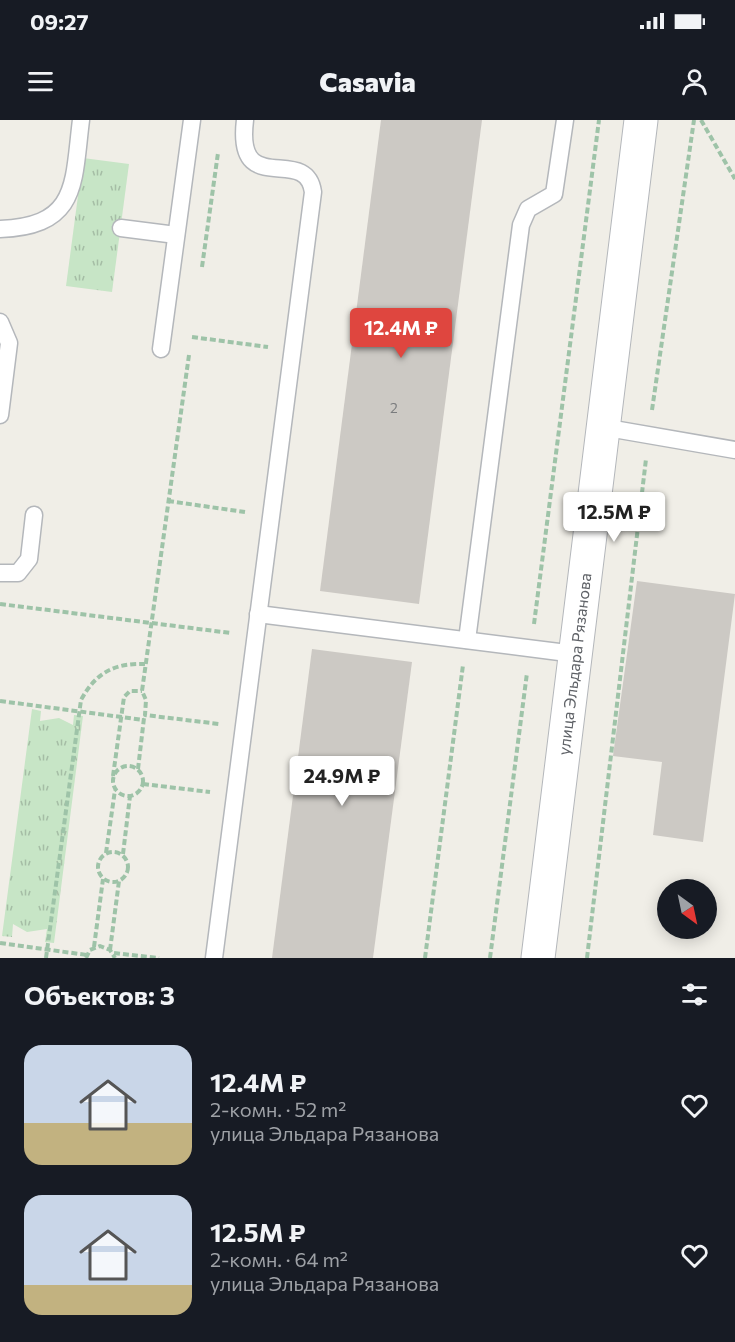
<!DOCTYPE html>
<html lang="ru">
<head>
<meta charset="utf-8">
<style>
  :root { --surface:#171b24; --page:#20242c; --text:#f1f3f6; --muted:#9ea1a6; --accent:#df463f }
  body { margin:0; font-family:Commissioner,sans-serif; background:var(--page); color:var(--text); height:100vh; display:flex; flex-direction:column; font-size:22px; white-space:nowrap }
  * { box-sizing:border-box; margin:0 }
  p { font-size:20px; color:var(--muted) }
  .icon { flex:none; width:33px; height:33px; fill:none; stroke:currentColor; stroke-width:2; stroke-linecap:round; stroke-linejoin:round }
  .map { position:relative; height:838px; overflow:hidden }
  .sheet { display:flex; flex-direction:column; background:var(--surface); flex:1 }
  .sheet>* { flex:none }
  .needle { width:39px; rotate:147deg }
  .tools { position:absolute; left:657px; top:759px; display:grid; gap:12px }
  .tools a { display:grid; place-items:center; width:60px; height:60px; border-radius:50%; background:var(--surface); box-shadow:0 3px 15px #0003; font-size:30px }
  .price { position:absolute; translate:-50% -51px; padding:0 14px; border-radius:6px; background:#fff; color:#222; font-size:20px; line-height:39px; filter:drop-shadow(0 2px 3px #0008) }
  .price::after { content:''; position:absolute; left:50%; top:36px; width:18px; height:14px; margin-left:-9px; background:inherit; clip-path:polygon(0 0,100% 0,50% 100%) }
  .price.selected { background:var(--accent); color:#fff }
  ul { padding:0; list-style:none }
  li { display:flex; align-items:center; gap:18px; height:150px; padding:0 24px }
  li span { display:grid; place-items:center; flex:none; width:168px; height:120px; border-radius:18px; color:#555 }
  li>.icon { margin-inline-start:auto }
  span .icon { width:72px; height:72px; fill:#fffc; stroke-width:1 }
  li b { font-size:26px }
  h2 { display:flex; justify-content:space-between; align-items:center; height:72px; padding:0 24px; font-size:26px }
  .status { display:flex; justify-content:space-between; align-items:center; height:42px; padding:0 30px; background:var(--surface); direction:ltr }
  .status svg { height:16px; fill:currentColor }
  header { display:flex; justify-content:space-between; align-items:center; height:78px; padding:0 24px; background:var(--surface); font-size:27px; font-weight:800 }
  .map>svg:first-child { display:block }
</style>
</head>
<body>
<div class="status"><b>09:27</b><svg viewBox="0 0 49 12"><path d="M0 12V9h3v3zM5 12V6h3v6zM10 12V3h3v9zM15 12V0h3v12zM26 1h20v11H26zM47 4h2v5h-2z"/></svg></div>
<header><svg class="icon" aria-label="menu" viewBox="0 0 24 24"><path d="M4 6h16M4 12h16M4 18h16"/></svg>Casavia<svg class="icon" aria-label="person" viewBox="0 0 24 24"><circle cx="12" cy="8" r="4"/><path d="M4 21q1-7 8-7t8 7"/></svg></header>
<div class="map">
<svg width="735" height="838" viewBox="0 0 735 838">
  <defs>
    <pattern id="park-tufts" width="24" height="20" patternUnits="userSpaceOnUse" patternTransform="scale(1.5)"><rect width="24" height="20" fill="#c7e5c6"/><path d="M3 7l-1-3M5 7V3M7 7l1-3M15 17l-1-3M17 17v-4M19 17l1-3" fill="none" stroke="#a5bda5"/></pattern>
  </defs>
  <rect width="100%" height="100%" fill="#f0eee7"/>
  <g fill="url(#park-tufts)">
    <polygon points="83,38 129,44 112,172 66,166"/>
    <polygon points="32,589 41,591 40,601 59,598 73,605 74,595 83,596 54,823 45,822 47,809 27,812 13,804 12,817 2,816"/>
  </g>
  <g fill="#ccc9c4">
    <polygon points="381,0 482,0 419,484 320,471"/>
    <polygon points="637,461 735,474 703,722 653,715 662,642 613,636"/>
    <polygon points="312,529 412,542 373,838 272,838"/>
  </g>
  <g fill="none" stroke-linecap="round" stroke-linejoin="round">
    <g stroke="#b4b7bb" stroke-width="19">
      <g id="lane">
        <polyline points="121,108 176,115"/>
        <path d="M0,109c79,-3 73,-46 81,-109"/>
        <polyline points="0,202 9,223 0,295"/>
        <polyline points="161,229 192,0"/>
        <polyline points="602,307 735,330"/>
        <polyline points="0,453 18,453 29,439 34,395"/>
        <polyline points="258,494 575,534"/>
        <polyline points="467,520 521,105 528,89 554,74 565,0"/>
        <path d="M214,838l99,-766c-7,-49 -78,9 -68,-72"/>
      </g>
    </g>
    <g stroke="#b4b7bb" stroke-width="35">
      <polyline id="street" points="538,838 641,0"/>
    </g>
    <g stroke="#9ec3a8" stroke-width="4" stroke-dasharray="6 3" stroke-linecap="butt">
      <polyline points="701,0 735,59"/>
      <polyline points="202,147 218,33"/>
      <polyline points="192,217 268,227"/>
      <polyline points="189,235 142,571 146,580 145,595 219,604"/>
      <polyline points="652,290 694,0"/>
      <polyline points="168,381 245,392"/>
      <polyline points="0,484 231,513"/>
      <polyline points="534,504 599,0"/>
      <polyline points="0,581 144,600"/>
      <circle cx="128" cy="661" r="15"/>
      <polyline points="138,649 144,598"/>
      <polyline points="113,656 124,577 130,571 142,571"/>
      <polyline points="143,664 210,672"/>
      <circle cx="113" cy="747" r="15"/>
      <polyline points="106,733 115,670"/>
      <polyline points="123,734 130,676"/>
      <polyline points="0,823 87,835"/>
      <polyline points="94,827 103,759"/>
      <polyline points="110,830 119,761"/>
      <polyline points="114,833 159,838"/>
      <path d="M46,838l35,-258c15,-28 34,-37 64,-36"/>
      <polyline points="86,838 90,830 100,826 110,830 115,838"/>
      <polyline points="425,838 463,545"/>
      <polyline points="490,838 527,553"/>
      <polyline points="587,838 646,339"/>
    </g>
    <use href="#lane" stroke="#fff" stroke-width="16"/>
    <use href="#street" stroke="#fff" stroke-width="33"/>
  </g>
  <g text-anchor="middle" dominant-baseline="central" stroke-width="4.5" stroke-linejoin="round" paint-order="stroke">
    <g font-size="14" fill="#7a7c7e">
      <text x="394" y="287">2</text>
    </g>
    <g font-size="16" fill="#5f6267" stroke="#fff">
      <text transform="translate(574 544) rotate(-83)">улица Эльдара Рязанова</text>
    </g>
  </g>
</svg>
<div class="tools">
<a><svg class="needle" viewBox="-14 -14 28 28"><path d="M0-13l5 13h-10z" fill="#e53935"/><path d="M0 13l5-13h-10z" fill="#9ea1a6"/></svg></a>
</div>
<b class="price selected" style="left:401px;top:239px">12.4M ₽</b>
<b class="price" style="left:614px;top:423px">12.5M ₽</b>
<b class="price" style="left:342px;top:687px">24.9M ₽</b>
</div>
<section class="sheet">
<h2>Объектов: 3<svg class="icon" aria-label="filters" viewBox="0 0 24 24"><path d="M4 7h16M4 17h16"/><circle cx="9" cy="7" r="2"/><circle cx="15" cy="17" r="2"/></svg></h2>
<ul>
<li><span style="background:linear-gradient(#c9d6e8 65%,#c2b280 0)"><svg class="icon" aria-label="home" viewBox="0 0 24 24"><path d="M3 11l9-7 9 7M6 9v11h12V9"/></svg></span><div><b>12.4M ₽</b><p>2-комн. · 52 m²</p><p>улица Эльдара Рязанова</p></div><svg class="icon" aria-label="heart" viewBox="0 0 24 24"><path d="M12 20l-8-8c-3-5 5-10 8-4 3-6 11-1 8 4z"/></svg></li>
<li><span style="background:linear-gradient(#c9d6e8 75%,#c2b280 0)"><svg class="icon" aria-label="home" viewBox="0 0 24 24"><path d="M3 11l9-7 9 7M6 9v11h12V9"/></svg></span><div><b>12.5M ₽</b><p>2-комн. · 64 m²</p><p>улица Эльдара Рязанова</p></div><svg class="icon" aria-label="heart" viewBox="0 0 24 24"><path d="M12 20l-8-8c-3-5 5-10 8-4 3-6 11-1 8 4z"/></svg></li>
</ul>
</section>
</body>
</html>
